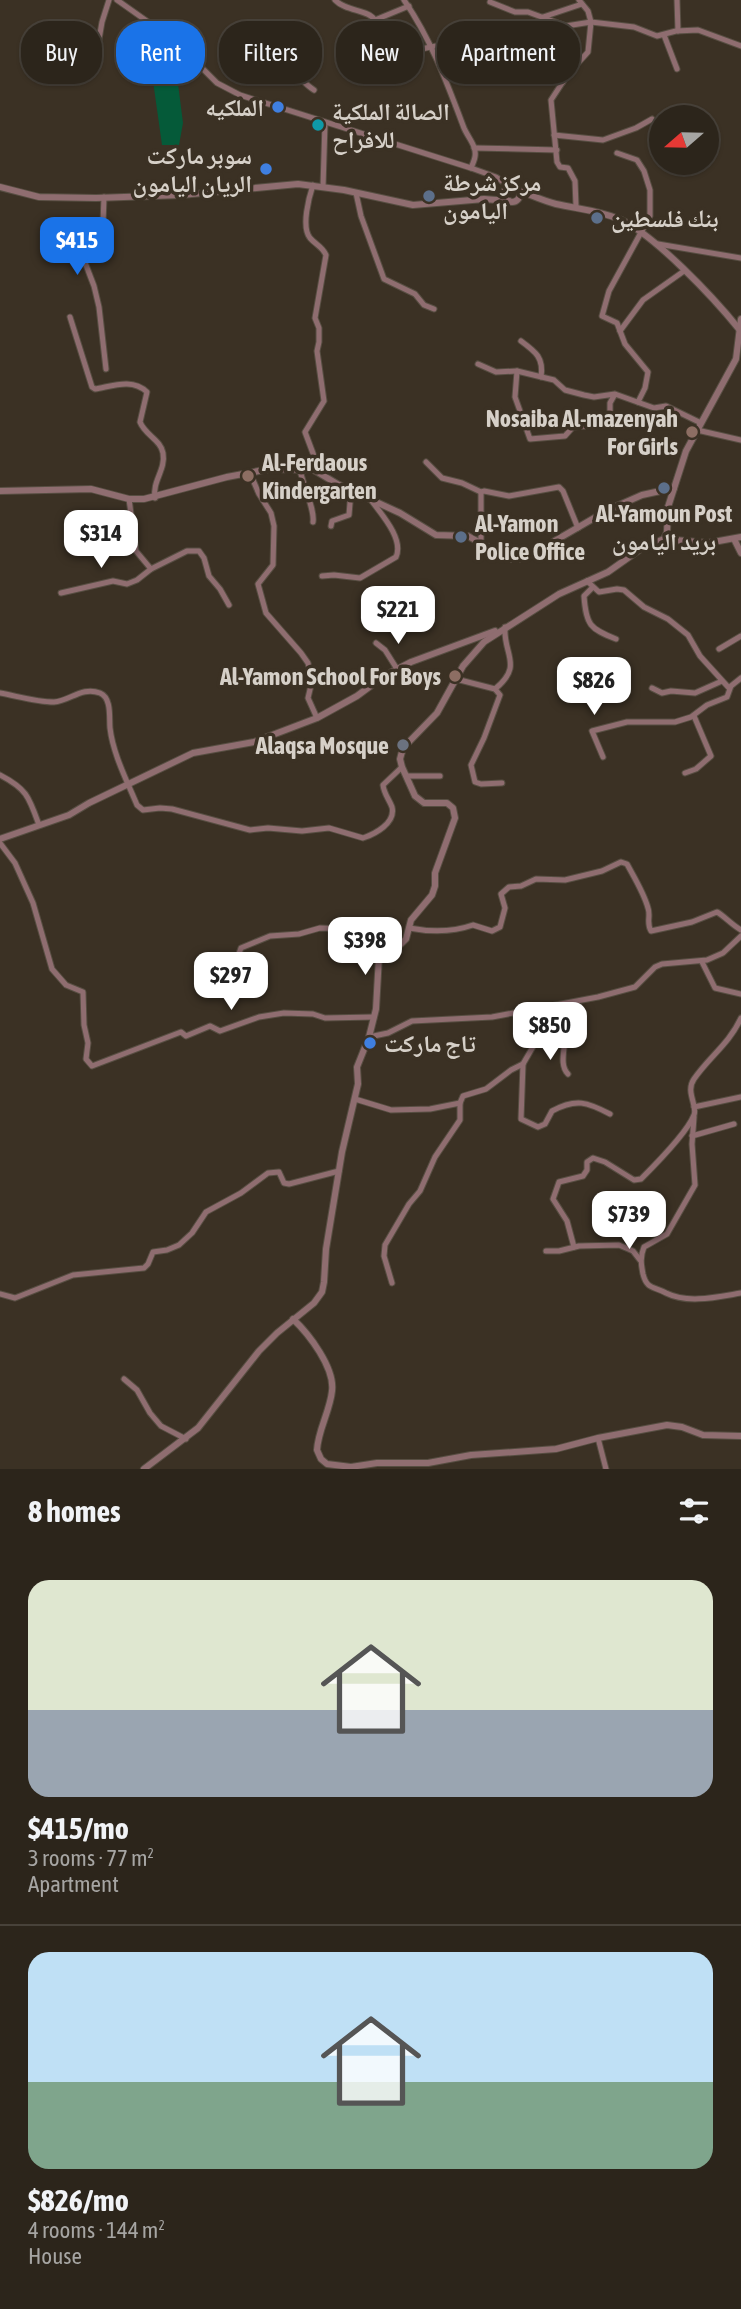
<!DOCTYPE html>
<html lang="en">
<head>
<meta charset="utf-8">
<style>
  :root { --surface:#2c251b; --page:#383128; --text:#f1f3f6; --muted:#a6a5a3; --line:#48423a; --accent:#1a73e8 }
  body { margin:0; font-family:"Asap Condensed","Noto Naskh Arabic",sans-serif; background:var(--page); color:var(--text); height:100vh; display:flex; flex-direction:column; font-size:26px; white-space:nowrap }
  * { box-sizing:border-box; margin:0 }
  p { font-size:23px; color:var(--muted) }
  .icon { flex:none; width:38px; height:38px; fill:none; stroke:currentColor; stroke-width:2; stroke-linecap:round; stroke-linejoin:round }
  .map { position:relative; height:1469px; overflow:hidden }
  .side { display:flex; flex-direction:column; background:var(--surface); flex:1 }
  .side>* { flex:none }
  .top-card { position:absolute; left:21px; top:21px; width:700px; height:63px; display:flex; gap:14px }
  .needle { width:46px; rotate:250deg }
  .tools { position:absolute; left:649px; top:105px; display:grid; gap:14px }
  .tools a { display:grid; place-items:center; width:70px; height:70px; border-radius:50%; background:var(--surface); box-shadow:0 2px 5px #0004,0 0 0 2px var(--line); font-size:35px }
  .price { position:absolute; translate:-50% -60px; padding:0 16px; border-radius:14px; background:#fff; color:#222; font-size:23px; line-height:46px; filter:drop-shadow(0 2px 4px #0008) }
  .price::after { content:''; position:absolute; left:50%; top:42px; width:21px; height:16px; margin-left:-10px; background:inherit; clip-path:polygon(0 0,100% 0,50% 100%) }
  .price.current { background:var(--accent); color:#fff }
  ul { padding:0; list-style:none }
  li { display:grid; align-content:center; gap:14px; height:371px; padding:0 28px }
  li+li { border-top:2px solid var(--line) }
  li span { display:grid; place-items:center; height:217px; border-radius:21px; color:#555 }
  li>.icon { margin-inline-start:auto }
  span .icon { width:126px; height:126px; fill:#fffc; stroke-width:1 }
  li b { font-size:30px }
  h2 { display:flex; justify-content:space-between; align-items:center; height:84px; padding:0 28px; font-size:30px }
  .pill { padding:0 24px; border-radius:28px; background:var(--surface); box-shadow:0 2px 5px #0004,0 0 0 2px var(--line); font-size:24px; line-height:63px }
  .pill.current { background:var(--accent); color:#fff }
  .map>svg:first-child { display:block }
</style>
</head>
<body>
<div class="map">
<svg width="741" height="1469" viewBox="0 0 741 1469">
  <rect width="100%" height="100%" fill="#3b3124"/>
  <polygon fill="#055a39" points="143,22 181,53 186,60 176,68 183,123 179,145 162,145 152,74 147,73"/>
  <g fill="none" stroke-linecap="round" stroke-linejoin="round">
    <g stroke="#574e42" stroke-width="7">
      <g id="minor">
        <polyline points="117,0 175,41 217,83 240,95 471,168 496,177 509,186"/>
        <path d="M335,0c10,11 33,10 39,19 6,8 3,21 16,26 6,3 20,6 27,5 22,-4 25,-11 44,9"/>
        <path d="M404,0c27,39 43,83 60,128 3,7 8,13 10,19 3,8 0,14 -3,21"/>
        <polyline points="579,0 588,11 591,22 634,27 657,36 676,31 698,30 741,46"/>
        <polyline points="677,0 678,31"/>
        <polyline points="490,2 515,12 528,12 566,26 591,22 588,52 568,74 551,100 557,162 560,167 568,168 575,181 576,206"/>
        <polyline points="543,17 582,4"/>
        <polyline points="375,20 409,6"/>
        <polyline points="664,35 677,69"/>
        <polyline points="97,51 102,22 109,0"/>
        <path d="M271,62c18,1 28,18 43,28"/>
        <path d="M505,67c8,2 15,7 23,8 15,1 22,-3 35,7"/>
        <polyline points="554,135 603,140 636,128 652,119"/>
        <polyline points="474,148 557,150"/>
        <polyline points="617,153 637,160 644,171 650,190 650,216 609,291 602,316 617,323 625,344 648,372 645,388 638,402"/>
        <path d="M313,185c-4,12 -12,42 -3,53 6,7 12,8 16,17l-11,63 4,10v14l-2,9 7,50 -19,31 9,24v14"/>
        <polyline points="323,187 325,123"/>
        <polyline points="356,193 361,216 384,279 415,294 424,305 434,309"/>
        <polyline points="104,197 103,224 105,240 81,252 94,286 99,307 106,369"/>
        <polyline points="658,244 741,258"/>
        <path d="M70,317l22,70 3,2c18,-3 37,-11 52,3l-7,30c5,13 21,18 23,31 3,17 -11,28 -8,45"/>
        <polyline points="620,331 643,300 684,271"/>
        <path d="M521,341c15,11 23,17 20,36"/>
        <polyline points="478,364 496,372 517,371"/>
        <polyline points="615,394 610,403 610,419 604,425 573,427 565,436 530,439 515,397 517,371 554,380 565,390 584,395 594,397 615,394 654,408 666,406 701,423"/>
        <polyline points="697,430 741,440"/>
        <polyline points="426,462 442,478 462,483 481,492"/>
        <path d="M300,470c3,15 15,40 13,52"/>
        <polyline points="250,473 259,494 271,513 274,526 273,565 258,584 266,613 301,653 308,663 312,681 308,698 317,718"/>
        <polyline points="129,499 136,551 151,569 187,551 199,551 204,558 209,576 220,589 229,605"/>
        <polyline points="331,526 332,521 349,515 351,491"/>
        <polyline points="481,541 481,492 484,491 509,496 559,487 563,491 578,528"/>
        <path d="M322,576l12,-1 26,3 36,-21c8,-18 -14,-42 -25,-57"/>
        <polyline points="587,581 599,592 617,589 624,590 644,607 668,619 688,635 700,656 729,688"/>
        <path d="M592,588l-8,8c2,29 6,33 32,43"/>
        <polyline points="61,593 113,581 127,584 137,580 151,569"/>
        <polyline points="376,643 385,650 397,669"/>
        <polyline points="719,649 741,636"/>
        <polyline points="456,679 495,689 500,695 484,738 471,765 475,782 481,784 502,783"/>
        <polyline points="652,688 662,693 671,691 695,693 722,681"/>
        <path d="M495,689c29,-24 8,-34 10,-62"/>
        <path d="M0,693c17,3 36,9 54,9 16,-1 28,-16 46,-9 12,5 9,25 10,35 3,26 17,53 27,77l6,5 17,-2 12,1 78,21 18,-2 34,3 27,-3 34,10c12,-4 33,-15 29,-31 -3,-8 -8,-13 -9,-22l19,-18"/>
        <polyline points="603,757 592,731 627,722 675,722 691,717 707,705 727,697 731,686 741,678"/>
        <polyline points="685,773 696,769 711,756 694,716"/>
        <path d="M0,775c27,14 29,22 39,50"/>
        <polyline points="407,776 440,776"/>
        <polyline points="0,843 15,863 33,903 52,969 66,985 83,992 84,1025 88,1043 86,1059 92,1066 181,1032 186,1036 210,1026 220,1031 259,1017 284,1013 313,1014 325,1018 374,1017"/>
        <path d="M409,928c21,4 44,4 64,-3l19,6 8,-4 5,-19 -4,-14 8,-7 12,-1 15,-7 29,1 37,-9 19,-9 6,2c7,13 17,29 21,44 3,8 -2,15 3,23l41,-9 25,-10c6,3 15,13 24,18"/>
        <polyline points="702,962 715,988 741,994"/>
        <polyline points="232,973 241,948 270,936 299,934 320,928 348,929 382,951"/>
        <path d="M556,1030l9,7c0,12 -6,28 3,37"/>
        <polyline points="369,1037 388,1033 412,1021 492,1017 598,997 635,987 655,967 662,964 707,960 723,953 741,936"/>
        <path d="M523,1064l-2,55 17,8 7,-3 7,-13c24,-13 35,-9 58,3"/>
        <polyline points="355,1099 391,1110 430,1109 460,1103"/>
        <polyline points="694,1107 741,1097"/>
        <path d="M694,1117l-2,27 3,41 -28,49 -23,13c-4,10 -3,17 -1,27 4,16 11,12 23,19 22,11 51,4 75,0"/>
        <polyline points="692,1136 734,1124"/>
        <path d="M574,1247l-7,-26 -14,-22 6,-17 24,-6 4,-6v-8l6,-4 12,4 29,18 7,-1c15,-15 46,-46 53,-64 4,-9 -9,-23 0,-36 16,-23 35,-35 47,-61"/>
        <polyline points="546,1251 559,1251 579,1246 619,1245 633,1251 640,1260"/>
        <polyline points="392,1283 384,1256 385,1245 409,1204 420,1191 435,1157 460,1120 460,1103 463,1096 486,1089 511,1070 523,1064 534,1045 556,1030 554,1006"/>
        <polyline points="0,1294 15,1298 73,1275 144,1268 148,1264 153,1252 167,1250 179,1245 192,1233 206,1212 241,1193 268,1173 279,1172 284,1183 289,1184 339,1171"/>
        <polyline points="124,1379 137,1390 150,1413 161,1426 186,1439"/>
        <polyline points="598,1438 606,1469"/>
      </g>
    </g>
    <g stroke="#574e42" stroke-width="8">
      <g id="tertiary">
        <circle cx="512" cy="194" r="8"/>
        <polyline points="0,187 39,197 96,198 181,195 298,184 344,190 413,205 484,199 509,201"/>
        <path d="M520,191c11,4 24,10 36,13 22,5 41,6 63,15 35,15 95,79 120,110"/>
        <polyline points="0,491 91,489 129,499 144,499 227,477 269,469 314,470 339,485 400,513 436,535 468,536 509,559 520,559 527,557 608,510 642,495 674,488"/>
        <polyline points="664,539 708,543 741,537"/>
        <polyline points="734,539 741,553"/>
        <polyline points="0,839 69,815 89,803 193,753 254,742 317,718 357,696 384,676 411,662 495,631"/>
        <path d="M293,1319c16,15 42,49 39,72 -2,20 -14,39 -15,59l4,9 6,5 24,3 26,-4h51l43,-8 85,-6 42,-11 69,-13 15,2 21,8 38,1"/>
        <polyline points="144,1469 198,1428 259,1351 277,1333 314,1303 322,1292 324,1282 326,1249 342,1152 358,1084 357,1067 369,1037 376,1009 379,956 388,947 401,944 406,939 411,920 432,895 435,886 435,873 455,818 453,808 447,803 424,803 415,796 402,767 400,759 403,748 437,713 463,666 484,642 559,594 608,572 642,548 664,539 667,532 668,507 686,451 736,359 741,319"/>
      </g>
    </g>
    <use href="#minor" stroke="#8f6d70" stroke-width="5"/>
    <use href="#tertiary" stroke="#8f6d70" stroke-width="6"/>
  </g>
  <g fill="#3f7fe0" stroke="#3b3124" stroke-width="2.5">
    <circle cx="278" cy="107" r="7"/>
    <circle cx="266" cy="169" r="7"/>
    <circle cx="370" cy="1043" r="7"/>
  </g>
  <circle fill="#0f9aa8" stroke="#3b3124" stroke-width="2.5" cx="318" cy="125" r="7"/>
  <g fill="#5c6f8a" stroke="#3b3124" stroke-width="2.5">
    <circle cx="429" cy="196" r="7"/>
    <circle cx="597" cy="218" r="7"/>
    <circle cx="664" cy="488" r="7"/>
    <circle cx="461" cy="537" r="7"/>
  </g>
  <g fill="#8d6e63" stroke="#3b3124" stroke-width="2.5">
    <circle cx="692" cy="432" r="7"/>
    <circle cx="248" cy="476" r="7"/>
    <circle cx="455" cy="676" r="7"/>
  </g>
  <circle fill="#6b7280" stroke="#3b3124" stroke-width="2.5" cx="403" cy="745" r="7"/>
  <g text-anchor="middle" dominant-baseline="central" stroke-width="7" stroke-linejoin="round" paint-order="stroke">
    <g font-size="24" font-weight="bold" fill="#d6d0c8" stroke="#3b3124" text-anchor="start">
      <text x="264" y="107" text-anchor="end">الملكيه</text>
      <text x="332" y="111">الصالة الملكية<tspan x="332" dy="28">للافراح</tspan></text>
      <text x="252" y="155" text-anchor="end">سوبر ماركت<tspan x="252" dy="28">الريان اليامون</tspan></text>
      <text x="443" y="182">مركز شرطة<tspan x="443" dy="28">اليامون</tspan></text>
      <text x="611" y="218">بنك فلسطين</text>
      <text x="678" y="418" text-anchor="end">Nosaiba Al-mazenyah<tspan x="678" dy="28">For Girls</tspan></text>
      <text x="262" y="462">Al-Ferdaous<tspan x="262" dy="28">Kindergarten</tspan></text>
      <text x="664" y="513" text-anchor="middle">Al-Yamoun Post<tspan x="664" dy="28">بريد اليامون</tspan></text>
      <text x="475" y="523">Al-Yamon<tspan x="475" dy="28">Police Office</tspan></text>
      <text x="441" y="676" text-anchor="end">Al-Yamon School For Boys</text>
      <text x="389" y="745" text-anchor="end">Alaqsa Mosque</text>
      <text x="384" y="1043">تاج ماركت</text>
    </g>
  </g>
</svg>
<div class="tools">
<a><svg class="needle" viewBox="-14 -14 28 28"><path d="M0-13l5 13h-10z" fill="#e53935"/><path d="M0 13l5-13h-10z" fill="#a6a5a3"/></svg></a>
</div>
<b class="price current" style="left:77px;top:277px">$415</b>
<b class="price" style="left:101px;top:570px">$314</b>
<b class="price" style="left:398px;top:646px">$221</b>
<b class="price" style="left:594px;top:717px">$826</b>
<b class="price" style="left:365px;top:977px">$398</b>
<b class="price" style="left:231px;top:1012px">$297</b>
<b class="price" style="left:550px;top:1062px">$850</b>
<b class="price" style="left:629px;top:1251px">$739</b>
<div class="top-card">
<a class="pill">Buy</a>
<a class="pill current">Rent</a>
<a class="pill">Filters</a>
<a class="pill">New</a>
<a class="pill">Apartment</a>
</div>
</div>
<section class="side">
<h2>8 homes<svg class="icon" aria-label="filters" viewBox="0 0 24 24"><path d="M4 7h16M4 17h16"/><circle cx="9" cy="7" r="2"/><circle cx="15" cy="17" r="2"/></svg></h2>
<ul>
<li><span style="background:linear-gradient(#dfe7d0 60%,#9aa5b1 0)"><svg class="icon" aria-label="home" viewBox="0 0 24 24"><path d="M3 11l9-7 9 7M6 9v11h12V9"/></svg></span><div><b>$415/mo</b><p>3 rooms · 77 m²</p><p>Apartment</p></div></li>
<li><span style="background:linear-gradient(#bfe0f5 60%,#7fa58c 0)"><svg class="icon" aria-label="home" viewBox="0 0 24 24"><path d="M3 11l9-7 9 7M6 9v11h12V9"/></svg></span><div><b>$826/mo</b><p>4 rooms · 144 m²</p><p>House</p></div></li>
</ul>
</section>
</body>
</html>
